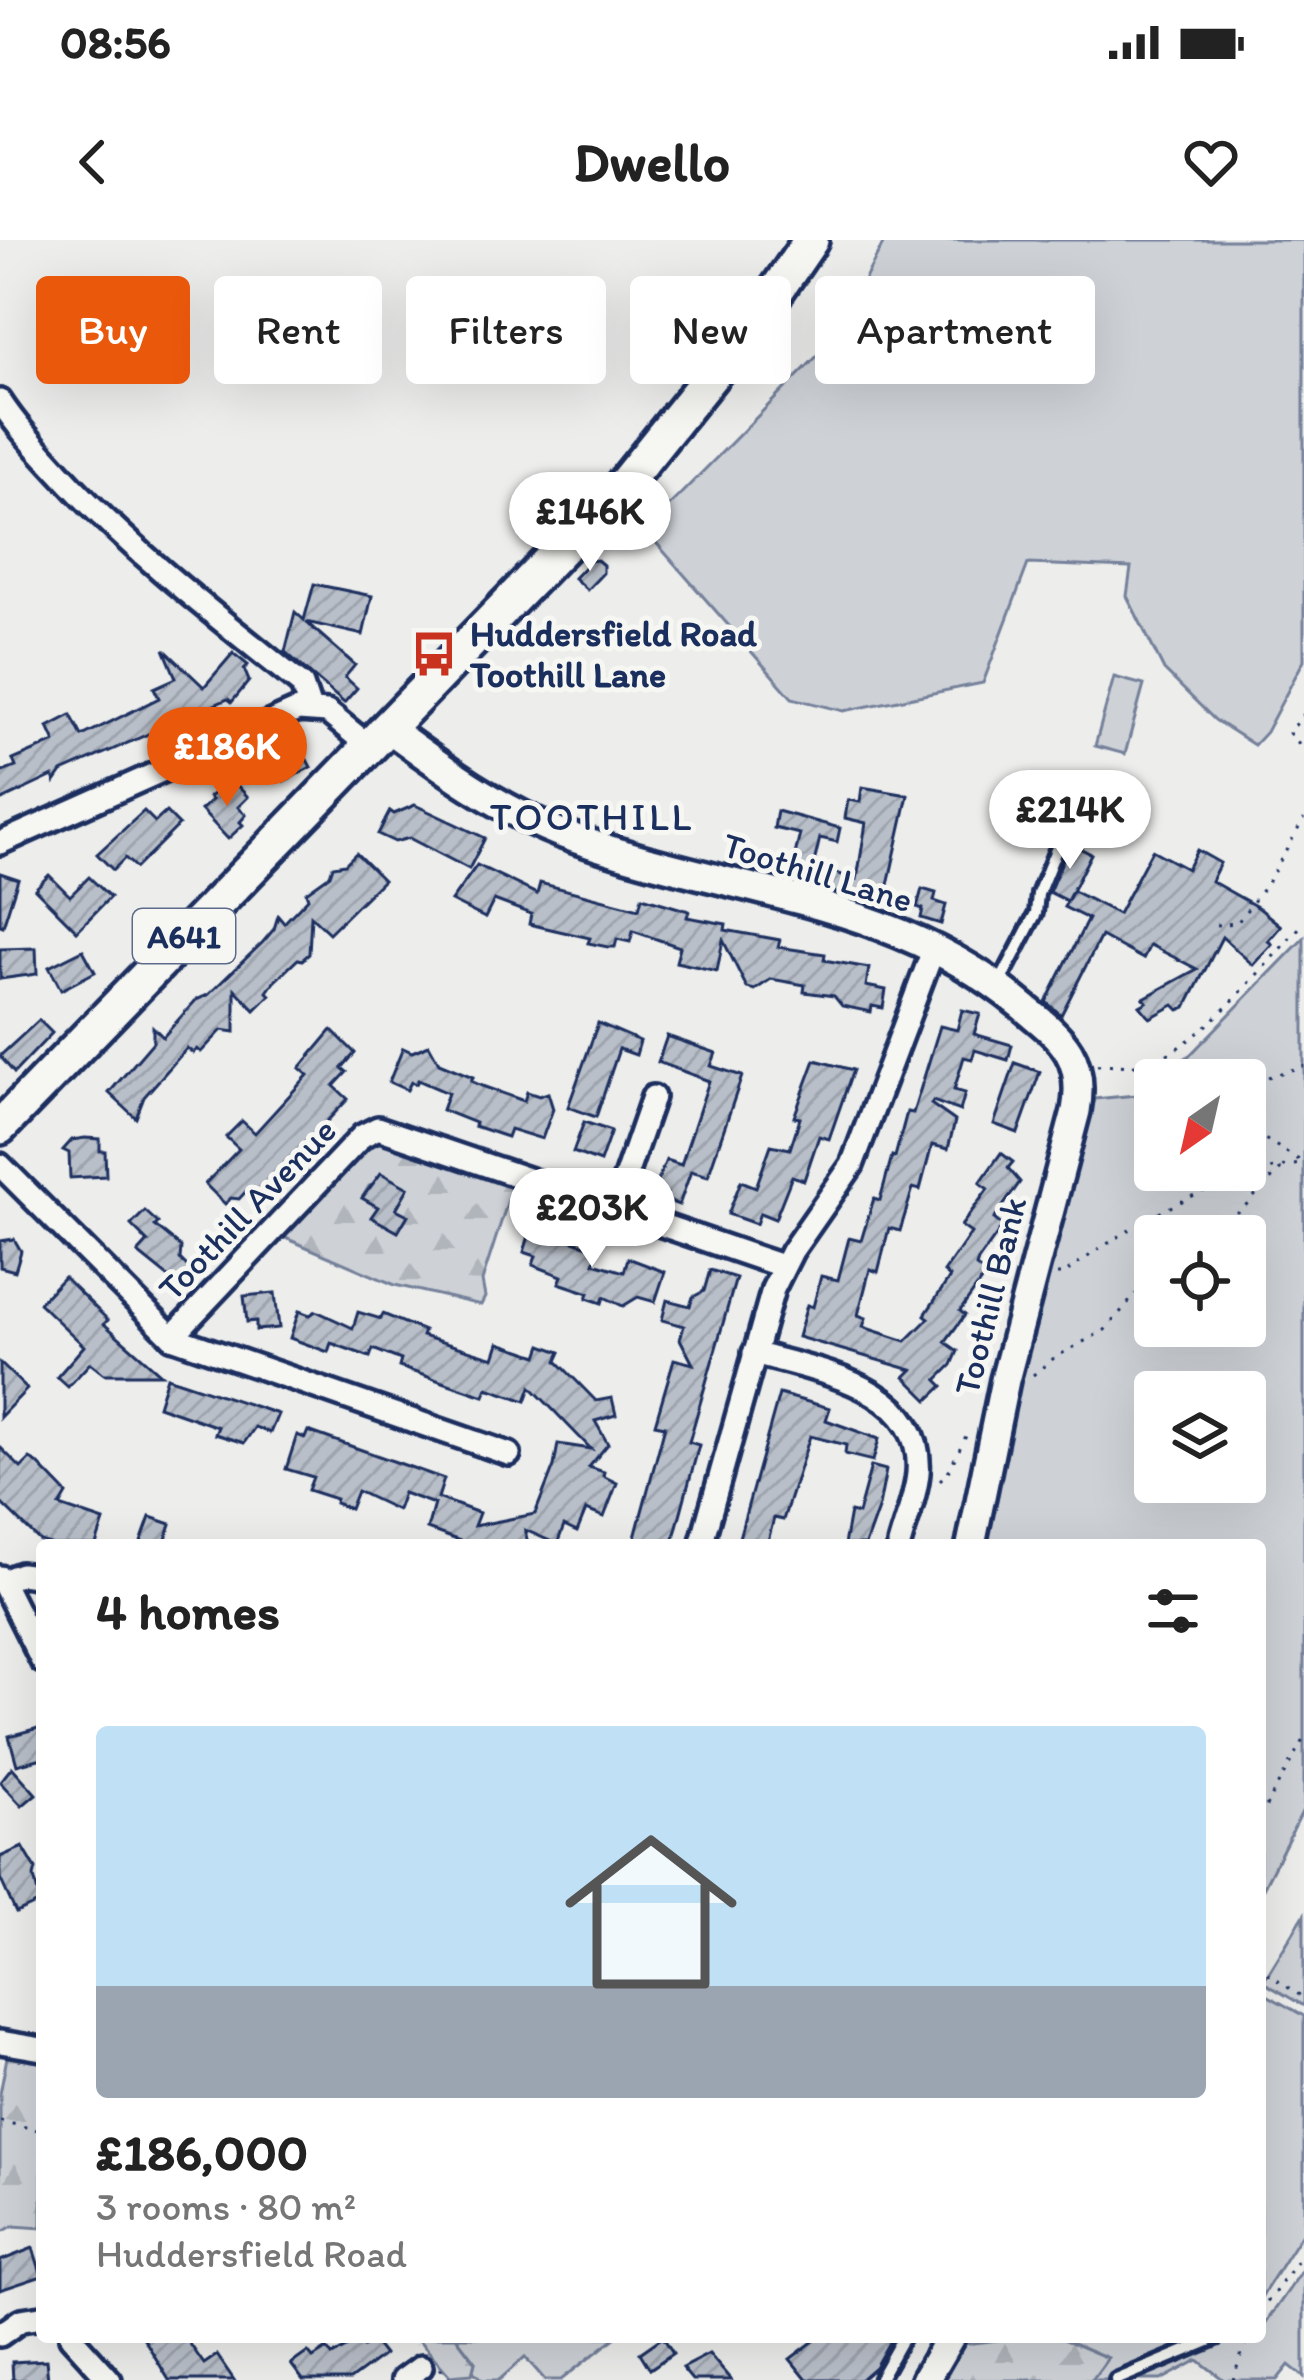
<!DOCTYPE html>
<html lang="en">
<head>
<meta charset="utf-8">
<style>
  :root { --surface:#fff; --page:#f2f2f2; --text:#222; --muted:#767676; --accent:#ea580c }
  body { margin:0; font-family:Itim,sans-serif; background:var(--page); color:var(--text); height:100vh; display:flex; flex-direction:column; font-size:45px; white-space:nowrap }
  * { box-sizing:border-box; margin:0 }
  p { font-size:39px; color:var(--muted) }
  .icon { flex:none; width:66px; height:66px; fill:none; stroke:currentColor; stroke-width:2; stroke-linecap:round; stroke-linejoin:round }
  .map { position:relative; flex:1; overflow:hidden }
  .sheet { position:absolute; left:36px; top:1299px; width:1230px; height:804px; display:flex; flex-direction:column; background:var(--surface); border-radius:12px; box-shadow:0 12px 48px #0002 }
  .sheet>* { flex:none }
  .banner { position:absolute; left:36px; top:36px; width:1233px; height:108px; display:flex; gap:24px }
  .needle { width:78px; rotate:214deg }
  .fabs { position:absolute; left:1134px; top:819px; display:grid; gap:24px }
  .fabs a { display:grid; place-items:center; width:132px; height:132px; border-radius:12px; background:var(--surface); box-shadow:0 12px 48px #0002; font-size:60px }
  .price { position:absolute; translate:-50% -102px; padding:0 27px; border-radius:42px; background:#fff; color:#222; font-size:39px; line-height:78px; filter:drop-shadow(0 3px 6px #0008) }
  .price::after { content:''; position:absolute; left:50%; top:72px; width:36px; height:27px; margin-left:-18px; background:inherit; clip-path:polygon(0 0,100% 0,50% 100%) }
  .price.current { background:var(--accent); color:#fff }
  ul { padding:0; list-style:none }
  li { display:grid; align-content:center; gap:24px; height:636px; padding:0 60px }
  li span { display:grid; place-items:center; height:372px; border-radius:12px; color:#555 }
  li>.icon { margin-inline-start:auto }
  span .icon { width:216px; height:216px; fill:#fffc; stroke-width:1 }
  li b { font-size:51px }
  h2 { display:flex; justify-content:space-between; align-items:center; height:144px; padding:0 60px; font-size:51px }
  .tag { padding:0 42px; border-radius:12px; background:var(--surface); box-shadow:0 12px 48px #0002; font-size:42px; line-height:108px }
  .tag.current { background:var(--accent); color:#fff }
  .status { display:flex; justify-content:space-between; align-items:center; height:84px; padding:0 60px; background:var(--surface); direction:ltr }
  .status svg { height:33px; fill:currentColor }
  header { display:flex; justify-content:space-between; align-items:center; height:156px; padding:0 60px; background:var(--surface); font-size:54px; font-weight:700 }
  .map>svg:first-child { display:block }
</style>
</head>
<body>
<div class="status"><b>08:56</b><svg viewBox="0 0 49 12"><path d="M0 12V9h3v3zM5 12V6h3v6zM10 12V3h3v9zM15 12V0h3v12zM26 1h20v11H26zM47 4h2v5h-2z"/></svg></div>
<header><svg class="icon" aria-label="back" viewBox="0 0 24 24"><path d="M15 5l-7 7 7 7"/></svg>Dwello<svg class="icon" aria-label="heart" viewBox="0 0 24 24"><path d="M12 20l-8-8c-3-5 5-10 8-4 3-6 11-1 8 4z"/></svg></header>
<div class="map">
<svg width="1304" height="2140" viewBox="0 0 1304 2140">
  <defs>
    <pattern id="forest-firs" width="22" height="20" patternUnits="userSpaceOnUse" patternTransform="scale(3)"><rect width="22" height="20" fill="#ced2d7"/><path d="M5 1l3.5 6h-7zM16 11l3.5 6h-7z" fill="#b0b5bb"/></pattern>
    <pattern id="building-hatch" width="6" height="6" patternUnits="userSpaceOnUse" patternTransform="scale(3)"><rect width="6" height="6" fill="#b9bfc8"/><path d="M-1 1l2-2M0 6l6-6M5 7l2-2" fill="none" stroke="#9ea4ae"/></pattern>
  </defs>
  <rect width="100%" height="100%" fill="#edeeec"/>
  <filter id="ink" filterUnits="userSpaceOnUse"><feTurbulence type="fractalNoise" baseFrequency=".00833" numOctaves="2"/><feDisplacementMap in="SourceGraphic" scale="24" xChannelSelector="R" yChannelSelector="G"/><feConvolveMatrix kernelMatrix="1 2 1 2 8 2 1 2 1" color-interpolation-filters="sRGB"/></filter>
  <g filter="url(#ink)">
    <g fill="#ced2d7" stroke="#74809a" stroke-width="3" fill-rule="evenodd">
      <polygon points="885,0 1304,0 1304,420 1266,492 1254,505 1215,480 1164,430 1127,356 1131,328 1028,324 983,443 844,471 792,458 645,290 834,99"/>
      <polygon points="1114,437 1144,445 1125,514 1095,506"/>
      <path d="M1304,698v870l-44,86v-349h-280l41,-181 74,-265 41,-4 19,-14v89h90v-90h-89l35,-26zM1155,996h90v90h-90zM1155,1152h90v90h-90z"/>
      <polygon points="1304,1675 1304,1766 1263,1742"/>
      <polygon points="1260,1751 1304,1776 1304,1990 1260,2059"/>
      <polygon points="1304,2028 1304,2137 1289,2125 1277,2140 1224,2140 1198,2120 1161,2140 1092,2140 1107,2118 1059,2097 1260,2097 1260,2091"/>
      <polygon points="456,2097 616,2097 561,2140 545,2140 525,2117 499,2140 482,2140 473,2131 475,2122"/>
    </g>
    <g fill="url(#forest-firs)" stroke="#74809a" stroke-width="3" fill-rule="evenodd">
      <path d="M383,900l130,45 -31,96 3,16 -4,8 -86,-20 -112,-48 84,-87zM369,946l39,2 -12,21 11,6 -9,17 -26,-15 6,-10 -16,-9z"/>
      <polygon points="7,1817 42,1822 42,1988 13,1986 0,1993 0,1854"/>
      <polygon points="416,2097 456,2097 475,2122 472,2134 450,2136"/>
      <polygon points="1024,2097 1059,2097 1108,2118 1092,2140 944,2140 964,2104"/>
    </g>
    <g fill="url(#building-hatch)" stroke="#1b2f5e" stroke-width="3">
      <polygon points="597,320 603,325 603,333 587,350 574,338 590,321"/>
      <polygon points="314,344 372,356 363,395 306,382 355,425 345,437 357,448 344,463 285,412 295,372 304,380"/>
      <polygon points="164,409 204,447 233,413 248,425 244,429 249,441 232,462 228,459 62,532 55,542 53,536 0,561 0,533 16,527 13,520 55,502 48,487 71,475 82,496 159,458 154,448 176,438"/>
      <polygon points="295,497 311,527 284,541 277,529 272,531 269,525 263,528 254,511 270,502 273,508"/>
      <polygon points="232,540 248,557 238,567 246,575 240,582 243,585 228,599 201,570 212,560 209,557"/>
      <polygon points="862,547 908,555 883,667 789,639 800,594 774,588 777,571 840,588 837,602 820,598 813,627 857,639 866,583 845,578 848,560 860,562"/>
      <polygon points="415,565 485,598 469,629 409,598 395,602 378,594 390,571 394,574"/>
      <polygon points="144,571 155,582 166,572 179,585 136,628 125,618 113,630 97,614"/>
      <polygon points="1070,603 1091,614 1067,661 1049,652"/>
      <polygon points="1152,610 1187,629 1197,610 1220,623 1211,641 1259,668 1281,686 1268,701 1272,704 1253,725 1222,697 1186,767 1179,770 1174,765 1150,778 1140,766 1147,762 1144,758 1197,729 1150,705 1143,719 1101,696 1061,775 1046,762 1088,679 1064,667 1073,651 1118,674"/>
      <polygon points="356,613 383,640 329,693 311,676 309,714 302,720 298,719 274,742 267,752 270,755 255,770 235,749 235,792 222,790 201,812 197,809 193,813 187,808 144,857 136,878 109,853 153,802 153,787 163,797 196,760 208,755 263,702 274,689 278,676 284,683 308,658 306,652 330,635 333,626 345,624"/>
      <polygon points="477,625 537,654 540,643 639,669 642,657 689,671 687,677 726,684 725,690 780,700 778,707 825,714 824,720 869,728 866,746 886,750 883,768 872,766 871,772 842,766 834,756 804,752 805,745 771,739 755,750 747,748 723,700 717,731 676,722 680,707 633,691 630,702 617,699 615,707 608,707 588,703 590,698 529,684 531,674 494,660 485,678 451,661"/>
      <polygon points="0,633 18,639 3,686 0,685"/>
      <polygon points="49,635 70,656 89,637 110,657 77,691 35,649"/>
      <polygon points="922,649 936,653 934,661 946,665 941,684 921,678 923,669 917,667"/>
      <polygon points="36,708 37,734 0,739 0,709"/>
      <polygon points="83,710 95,732 61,750 49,727"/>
      <polygon points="962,770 980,774 974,794 1012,805 1008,820 975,810 972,819 964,817 954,850 965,853 960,871 933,861 931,864 955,881 948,909 932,905 920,950 913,948 900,991 889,988 878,1032 870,1029 858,1075 866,1078 863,1087 906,1101 929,1078 925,1075 950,1037 944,1032 971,993 961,986 988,949 980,943 1001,913 1013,922 1008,928 1020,942 994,979 1003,986 978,1021 976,1027 986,1034 960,1071 965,1075 945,1102 958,1111 952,1125 937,1140 943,1146 928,1160 905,1137 912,1130 798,1097 807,1065 813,1067 821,1036 838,1040 849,998 861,1001 874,958 880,960 892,916 895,917 907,872 913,873 940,786 957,790"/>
      <polygon points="39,780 52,793 14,833 0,816"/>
      <polygon points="598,783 640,801 636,815 619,809 596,877 568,867"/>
      <polygon points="332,790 355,813 342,828 347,832 334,846 348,859 258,954 250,947 239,959 231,958 225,964 205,944 239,909 226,897 242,881 255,893 308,835 300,828"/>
      <polygon points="667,796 716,813 711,826 742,836 708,936 691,931 679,965 665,960 667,954 654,950 666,920 681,925 709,841 658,822"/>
      <polygon points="429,805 439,823 473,837 471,841 482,846 524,861 527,852 539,856 548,853 553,869 542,899 510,889 507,897 474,886 475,883 442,870 448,853 418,840 416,844 411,842 407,850 389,842 403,808 412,812"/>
      <polygon points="815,820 853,830 829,899 819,896 804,940 792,936 775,979 760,973 756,984 728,974 741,941 756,947 771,905 790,909 800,878 794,877"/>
      <polygon points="1015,823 1040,832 1018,893 994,884"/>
      <polygon points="584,882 611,891 600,922 573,912"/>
      <polygon points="85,898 100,899 100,911 105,911 106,936 70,938 69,913 63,910 72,900"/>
      <polygon points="381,933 408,948 396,969 408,975 398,992 371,977 378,967 362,958"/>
      <polygon points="145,971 158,983 155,986 181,1007 180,1019 197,1036 184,1050 138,1013 148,1002 131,985"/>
      <polygon points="532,986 599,1010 594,1023 624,1032 628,1018 665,1032 655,1062 638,1057 623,1066 604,1057 602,1063 587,1058 589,1053 559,1043 562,1036 533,1025 536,1016 524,1012"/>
      <polygon points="14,999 21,1011 15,1031 0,1027 0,1001"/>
      <polygon points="710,1030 736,1038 689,1202 699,1205 672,1305 633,1305 665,1186 655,1184 674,1119 693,1124 680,1099 684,1086 662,1080 667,1060 690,1066 693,1057 704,1051"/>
      <polygon points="64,1037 108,1080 104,1084 161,1134 104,1134 90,1123 68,1147 57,1137 84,1106 39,1063"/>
      <polygon points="275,1053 279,1088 256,1090 256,1081 247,1082 244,1056"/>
      <polygon points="299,1071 310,1075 316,1071 353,1088 358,1072 381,1079 383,1074 424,1091 422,1096 494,1118 499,1103 538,1116 542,1105 561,1112 557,1121 596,1161 612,1158 616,1175 595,1181 608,1204 589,1227 604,1232 603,1236 617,1243 604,1277 586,1270 577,1292 564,1286 557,1304 525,1290 528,1305 471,1305 427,1289 434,1264 403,1253 397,1270 357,1251 350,1269 335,1263 336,1259 308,1250 313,1237 286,1229 297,1195 305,1198 308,1191 444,1239 438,1258 479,1273 474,1286 535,1274 554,1226 558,1204 591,1209 531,1147 526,1161 487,1148 484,1156 399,1127 401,1120 373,1109 370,1117 331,1103 328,1112 290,1098"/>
      <polygon points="0,1123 27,1149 0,1177"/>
      <polygon points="167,1137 278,1174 270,1193 255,1187 244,1203 215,1194 218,1187 158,1166"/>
      <polygon points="779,1154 830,1168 826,1180 879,1199 873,1221 845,1214 846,1205 810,1196 783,1280 774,1278 767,1305 737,1305"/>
      <polygon points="0,1207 21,1228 30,1219 37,1223 67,1254 60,1266 104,1281 96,1305 53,1305 40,1301 0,1262"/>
      <polygon points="871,1226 886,1230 879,1266 865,1305 844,1305 850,1272 858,1274"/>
      <polygon points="150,1277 171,1284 164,1305 140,1305"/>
      <polygon points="42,1487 42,1518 17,1525 9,1496"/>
      <polygon points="12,1527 36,1554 22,1566 0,1542"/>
      <polygon points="23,1607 36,1629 34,1637 40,1662 16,1673 0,1638 0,1617"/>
      <polygon points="33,2008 42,2036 0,2050 0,2021"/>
      <polygon points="143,2097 185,2097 204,2124 217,2115 234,2140 169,2140"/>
      <polygon points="663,2097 673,2113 650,2129 640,2113"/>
      <polygon points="819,2097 892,2097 875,2127 860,2140 807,2140 790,2119"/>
      <polygon points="358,2101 363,2107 373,2101 384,2115 350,2140 303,2140 291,2124 308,2112 313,2118 327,2109 332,2116"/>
      <polygon points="709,2114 731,2140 692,2140 682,2128"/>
      <polygon points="46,2120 48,2140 13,2140 12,2122"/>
    </g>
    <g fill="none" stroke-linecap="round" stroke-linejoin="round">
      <g stroke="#1b2f5e" stroke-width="20">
        <g id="service">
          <polyline points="998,746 1036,673 1038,654 1058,605"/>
          <polyline points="879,2140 903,2097"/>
          <polyline points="1116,2140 1219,2097"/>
        </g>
      </g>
      <g stroke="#1b2f5e" stroke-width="30">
        <g id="minor">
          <path d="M0,161c17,26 38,48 59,71 73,80 158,145 243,213l8,24"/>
          <polyline points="0,603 298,470 327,472 370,507"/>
          <polyline points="0,925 172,1097 509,1214"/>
          <polyline points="615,967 653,857"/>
          <polyline points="172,1097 362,896 378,888 782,1026"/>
          <path d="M754,1113c61,18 171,33 164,120 -2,24 -13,49 -19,72"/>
          <polyline points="701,1305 773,1049 792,1011 852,925 934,708"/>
          <polyline points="0,1337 42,1421"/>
          <polyline points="3,1341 21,1334 42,1337"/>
          <polyline points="0,1802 42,1809"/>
          <polyline points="0,2095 21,2080 42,2077"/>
          <polyline points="71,2097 110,2140"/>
          <polyline points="403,2140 421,2127"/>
        </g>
      </g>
      <g stroke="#1b2f5e" stroke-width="36">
        <g id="tertiary">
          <path d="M388,488c54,40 109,80 172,105 155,59 330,62 461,172 40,33 65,50 55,106l-71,269 -34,165"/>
          <polyline points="925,2140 950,2097"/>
        </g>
      </g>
      <g stroke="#1b2f5e" stroke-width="42">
        <polyline id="primary" points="0,887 625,243 759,76 811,0"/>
      </g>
      <g stroke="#1b2f5e" stroke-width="3" stroke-dasharray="3 9" stroke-linecap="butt">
        <polyline points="1304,474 1289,493 1304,509"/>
        <polyline points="1216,685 1237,683 1268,642 1304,579"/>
        <path d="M1097,825c13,-2 25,2 38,0 57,-5 130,-102 169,-142"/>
        <polyline points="1137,827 1146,846 1155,848"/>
        <polyline points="1245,844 1304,826"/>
        <polyline points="1245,887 1304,923"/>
        <polyline points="1194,996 1242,969 1284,926"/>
        <path d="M1057,1034h7c63,-47 160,-105 240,-110"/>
        <polyline points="1033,1135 1054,1118 1105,1090 1155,1032"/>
        <polyline points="940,1240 948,1232 968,1192"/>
        <polyline points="1260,1577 1304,1498"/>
        <polyline points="1260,1724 1268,1734 1304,1758"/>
        <polyline points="0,1881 42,1891"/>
        <polyline points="1260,2072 1304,2013"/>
        <polyline points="406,2097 415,2105"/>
        <polyline points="440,2128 451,2140"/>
        <polyline points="1233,2140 1247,2097"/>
      </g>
      <use href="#service" stroke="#f6f6f2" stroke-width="10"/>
      <use href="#minor" stroke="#f6f6f2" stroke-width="21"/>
      <use href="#tertiary" stroke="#f6f6f2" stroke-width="27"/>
      <use href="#primary" stroke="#f6f6f2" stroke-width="33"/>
    </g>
  </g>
  <defs>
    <g id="bus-bare" transform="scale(3.6)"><path d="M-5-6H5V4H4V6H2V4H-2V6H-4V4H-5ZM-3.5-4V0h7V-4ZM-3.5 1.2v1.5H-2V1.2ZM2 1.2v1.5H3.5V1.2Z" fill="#c8321e" stroke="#f6f6f2" stroke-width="2.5" paint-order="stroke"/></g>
  </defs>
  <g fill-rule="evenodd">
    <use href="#bus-bare" x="434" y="414"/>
  </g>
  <g text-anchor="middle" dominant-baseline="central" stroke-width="10" stroke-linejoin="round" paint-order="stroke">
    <rect fill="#f6f6f2" stroke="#5d6b8a" stroke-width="3" x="133" y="669" width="102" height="54" rx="9"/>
    <g font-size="33" font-weight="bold" fill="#1b2f5e">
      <text x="184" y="696">A641</text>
    </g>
    <g font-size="36" font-weight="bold" fill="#1b2f5e" stroke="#f6f6f2" text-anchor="start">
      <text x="470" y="393">Huddersfield Road<tspan x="470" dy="41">Toothill Lane</tspan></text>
    </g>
    <g font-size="36" fill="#1b2f5e" stroke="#f6f6f2">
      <text transform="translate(818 632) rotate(17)">Toothill Lane</text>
      <text transform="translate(247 969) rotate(-46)">Toothill Avenue</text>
      <text transform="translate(990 1056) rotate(-76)">Toothill Bank</text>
    </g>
    <g font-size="39" letter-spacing="3" fill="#1b2f5e" stroke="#f6f6f2">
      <text x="592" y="576">TOOTHILL</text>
    </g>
  </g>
</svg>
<div class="fabs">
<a><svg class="needle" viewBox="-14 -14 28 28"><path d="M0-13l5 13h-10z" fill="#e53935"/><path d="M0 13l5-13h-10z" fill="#767676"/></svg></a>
<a><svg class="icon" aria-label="locate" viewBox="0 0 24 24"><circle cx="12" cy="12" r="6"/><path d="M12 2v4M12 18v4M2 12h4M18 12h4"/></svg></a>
<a><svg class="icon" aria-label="layers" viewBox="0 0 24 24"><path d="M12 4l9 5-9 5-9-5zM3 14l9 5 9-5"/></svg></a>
</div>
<b class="price" style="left:590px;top:334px">£146K</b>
<b class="price current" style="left:227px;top:569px">£186K</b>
<b class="price" style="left:1070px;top:632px">£214K</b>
<b class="price" style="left:592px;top:1030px">£203K</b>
<div class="banner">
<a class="tag current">Buy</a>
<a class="tag">Rent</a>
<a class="tag">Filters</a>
<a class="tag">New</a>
<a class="tag">Apartment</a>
</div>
<section class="sheet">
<h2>4 homes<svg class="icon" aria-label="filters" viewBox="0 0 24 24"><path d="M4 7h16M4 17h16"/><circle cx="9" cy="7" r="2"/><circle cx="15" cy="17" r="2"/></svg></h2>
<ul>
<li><span style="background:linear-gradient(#bfe0f5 70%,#9aa5b1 0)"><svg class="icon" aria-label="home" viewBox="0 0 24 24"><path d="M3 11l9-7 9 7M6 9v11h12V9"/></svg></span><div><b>£186,000</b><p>3 rooms · 80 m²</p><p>Huddersfield Road</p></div></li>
</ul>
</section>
</div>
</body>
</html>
